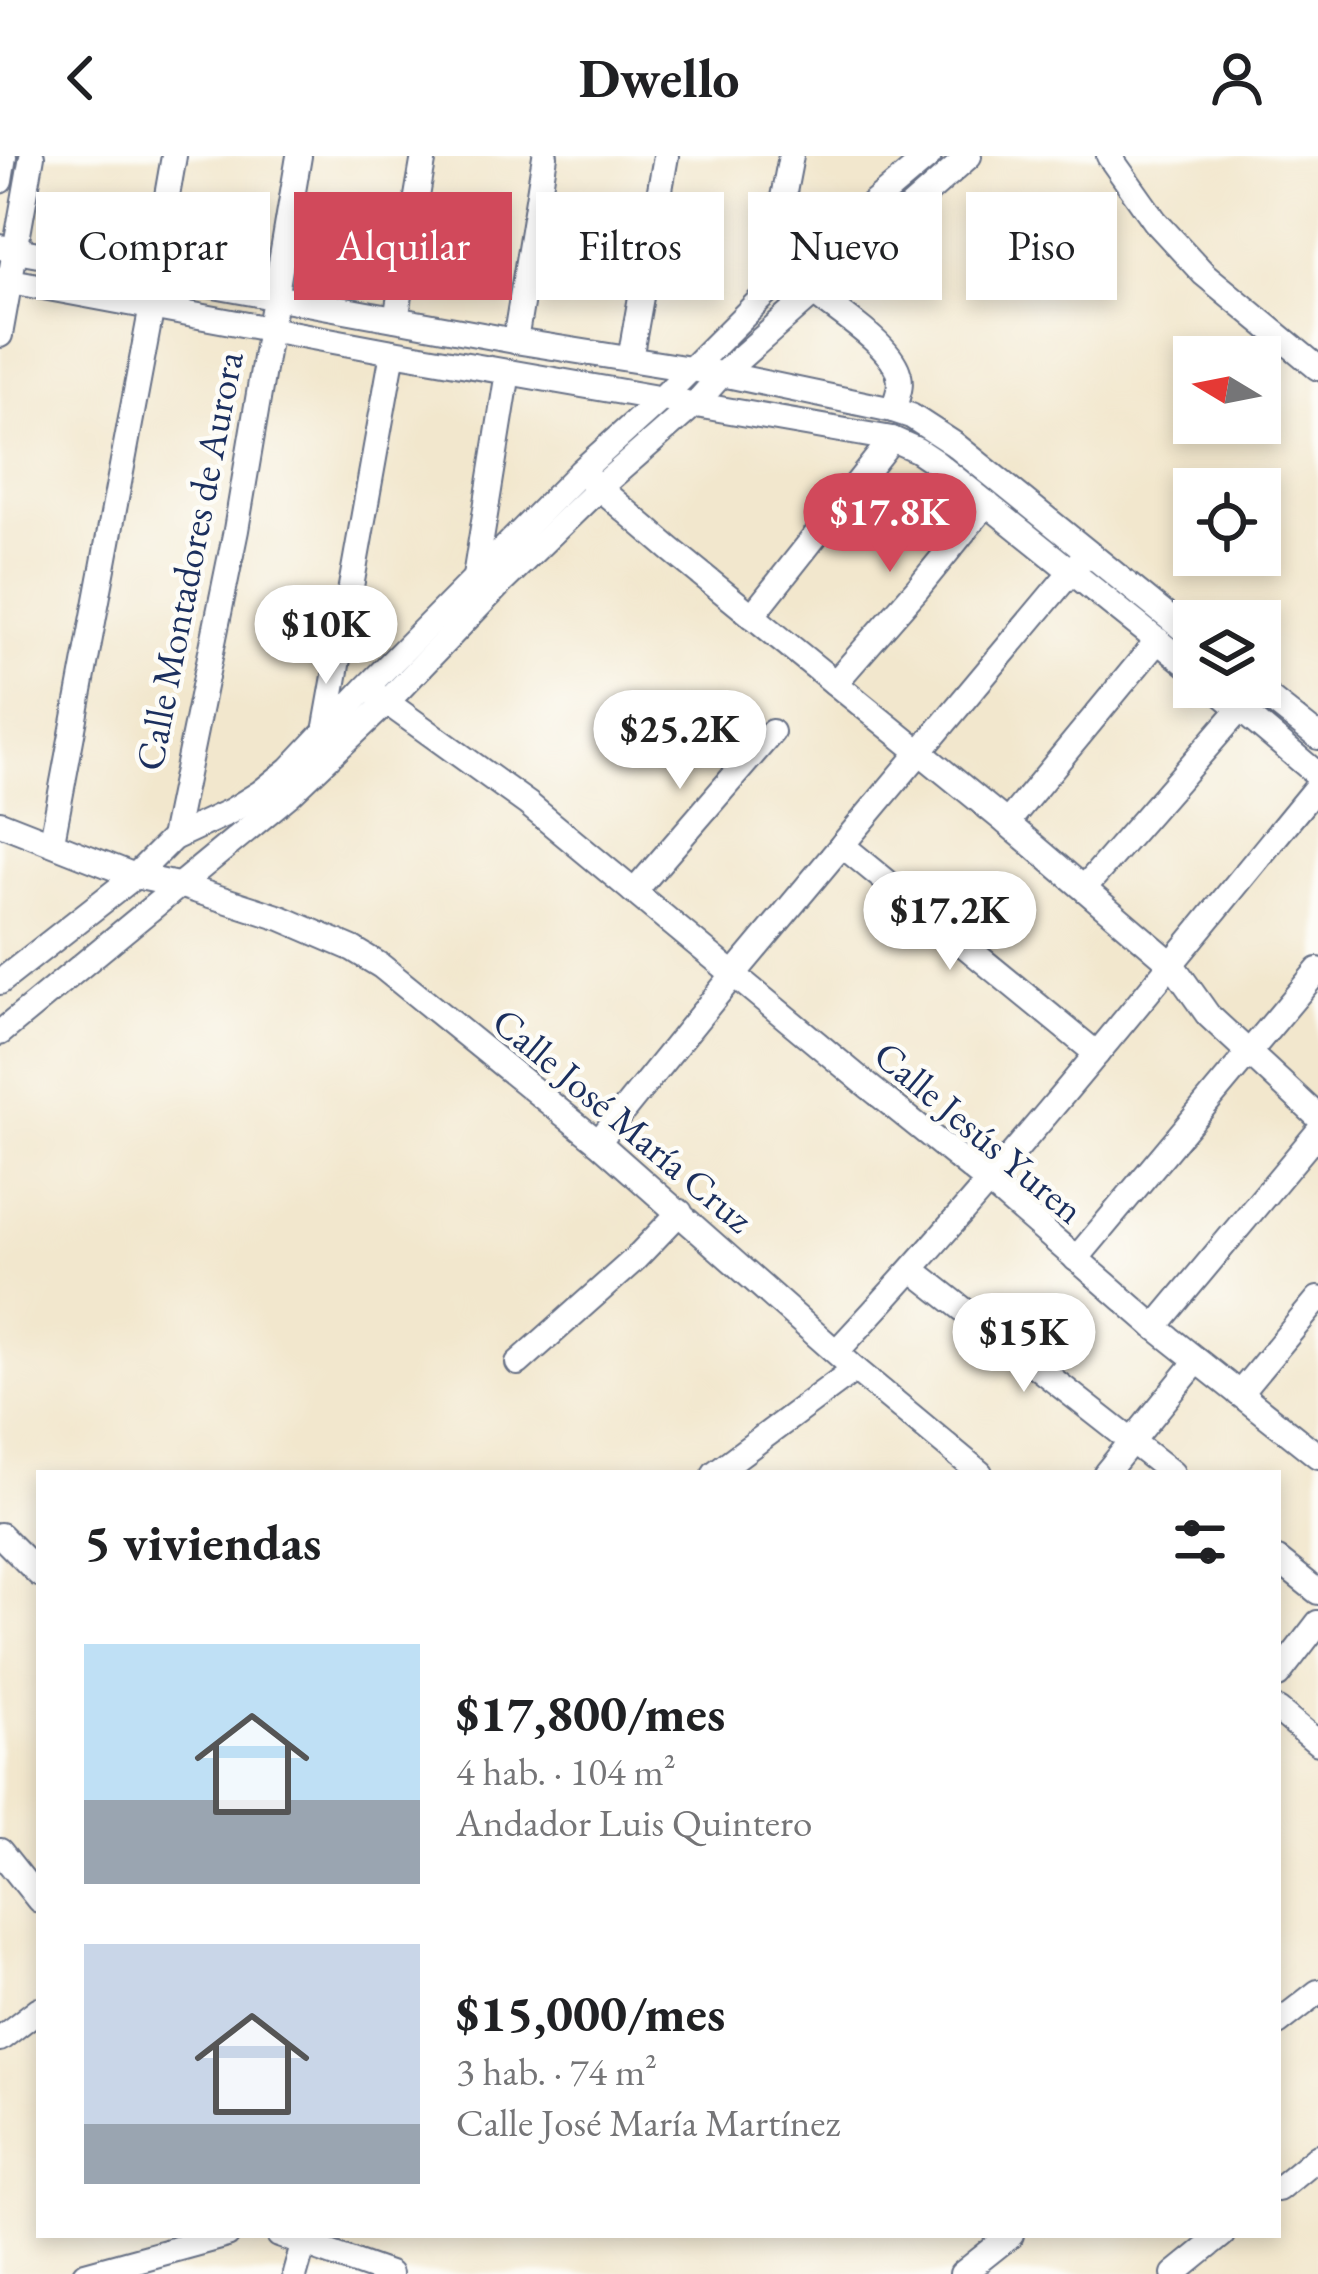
<!DOCTYPE html>
<html lang="es">
<head>
<meta charset="utf-8">
<style>
  :root { --surface:#fff; --page:#f2f2f2; --text:#202124; --muted:#757577; --accent:#d1495b }
  body { margin:0; font-family:"EB Garamond",serif; background:var(--page); color:var(--text); height:100vh; display:flex; flex-direction:column; font-size:45px; white-space:nowrap }
  * { box-sizing:border-box; margin:0 }
  p { font-size:39px; color:var(--muted) }
  .icon { flex:none; width:66px; height:66px; fill:none; stroke:currentColor; stroke-width:2; stroke-linecap:round; stroke-linejoin:round }
  .map { position:relative; flex:1; overflow:hidden }
  .sheet { position:absolute; left:36px; top:1314px; width:1245px; height:768px; display:flex; flex-direction:column; background:var(--surface); border-radius:0px; box-shadow:0 6px 18px #0003 }
  .sheet>* { flex:none }
  .top-card { position:absolute; left:36px; top:36px; width:1248px; height:108px; display:flex; gap:24px }
  .needle { width:78px; rotate:280deg }
  .buttons { position:absolute; left:1173px; top:180px; display:grid; gap:24px }
  .buttons a { display:grid; place-items:center; width:108px; height:108px; border-radius:0px; background:var(--surface); box-shadow:0 6px 18px #0003; font-size:60px }
  .price { position:absolute; translate:-50% -102px; padding:0 27px; border-radius:42px; background:#fff; color:#222; font-size:39px; line-height:78px; filter:drop-shadow(0 3px 6px #0008) }
  .price::after { content:''; position:absolute; left:50%; top:72px; width:36px; height:27px; margin-left:-18px; background:inherit; clip-path:polygon(0 0,100% 0,50% 100%) }
  .price.on { background:var(--accent); color:#fff }
  ul { padding:0; list-style:none }
  li { display:flex; align-items:center; gap:36px; height:300px; padding:0 48px }
  li span { display:grid; place-items:center; flex:none; width:336px; height:240px; border-radius:0px; color:#555 }
  li>.icon { margin-inline-start:auto }
  span .icon { width:144px; height:144px; fill:#fffc; stroke-width:1 }
  li b { font-size:51px }
  h2 { display:flex; justify-content:space-between; align-items:center; height:144px; padding:0 48px; font-size:51px }
  .chip { padding:0 42px; border-radius:0px; background:var(--surface); box-shadow:0 6px 18px #0003; font-size:42px; line-height:108px }
  .chip.on { background:var(--accent); color:#fff }
  header { display:flex; justify-content:space-between; align-items:center; height:156px; padding:0 48px; background:var(--surface); font-size:54px; font-weight:700 }
  .map>svg:first-child { display:block }
</style>
</head>
<body>
<header><svg class="icon" aria-label="back" viewBox="0 0 24 24"><path d="M15 5l-7 7 7 7"/></svg>Dwello<svg class="icon" aria-label="person" viewBox="0 0 24 24"><circle cx="12" cy="8" r="4"/><path d="M4 21q1-7 8-7t8 7"/></svg></header>
<div class="map">
<svg width="1318" height="2118" viewBox="0 0 1318 2118">
  <rect width="100%" height="100%" fill="#fdfcf7"/>
  <filter id="ink" filterUnits="userSpaceOnUse"><feTurbulence type="fractalNoise" baseFrequency=".00833" numOctaves="2"/><feDisplacementMap in="SourceGraphic" scale="24" xChannelSelector="R" yChannelSelector="G"/><feConvolveMatrix kernelMatrix="1 2 1 2 8 2 1 2 1" color-interpolation-filters="sRGB"/></filter>
  <filter id="wash" filterUnits="userSpaceOnUse"><feTurbulence type="fractalNoise" baseFrequency=".004" numOctaves="4" result="noise"/><feDisplacementMap in="SourceGraphic" scale="48" xChannelSelector="R" yChannelSelector="G"/><feGaussianBlur stdDeviation="2.7" result="paint"/><feColorMatrix in="noise" values="0 0 0 0 0 0 0 0 0 0 0 0 0 0 0 0 0 1.4 0 .05"/><feComposite in="paint" operator="in"/></filter>
  <g filter="url(#wash)">
    <rect width="100%" height="100%" fill="#f2e7cd"/>
  </g>
  <g filter="url(#ink)">
    <g fill="none" stroke-linecap="round" stroke-linejoin="round">
      <g stroke="#666f85" stroke-width="28">
        <g id="minor">
          <polyline points="1109,0 1155,65 1204,118 1318,212"/>
          <polyline points="0,25 4,0"/>
          <polyline points="0,91 515,185 722,218 893,254 911,260 954,288 1194,482"/>
          <polyline points="153,120 174,0"/>
          <polyline points="0,123 393,196 892,283 917,294 935,306 1194,514"/>
          <path d="M814,137c23,19 75,51 84,79 5,13 -1,25 -5,38"/>
          <polyline points="764,140 791,0"/>
          <polyline points="396,163 424,0"/>
          <polyline points="0,179 32,0"/>
          <polyline points="515,185 545,0"/>
          <polyline points="630,203 666,0"/>
          <polyline points="591,325 669,392 1007,667 1171,807 1208,859 1318,961"/>
          <polyline points="475,421 508,216"/>
          <polyline points="752,460 892,283"/>
          <polyline points="835,527 918,432 987,347"/>
          <polyline points="1214,531 1318,619"/>
          <polyline points="1255,531 1318,581"/>
          <polyline points="378,540 528,648 867,929 988,1026 1155,1171 1318,1300"/>
          <polyline points="325,576 393,196"/>
          <polyline points="0,667 135,720 182,730 281,762 353,793 381,810 598,986 855,1213 980,1317"/>
          <polyline points="1007,667 1158,484"/>
          <polyline points="173,682 236,374 299,0"/>
          <polyline points="52,685 152,150"/>
          <polyline points="842,689 1097,898"/>
          <polyline points="1084,732 1240,553"/>
          <polyline points="634,736 772,576"/>
          <polyline points="0,826 135,720 173,682 231,655 260,637 290,613 366,532 580,316 661,243 764,140 929,0"/>
          <polyline points="0,877 289,639 386,547 499,429 599,332 696,247 722,218 969,0"/>
          <polyline points="598,986 734,818 1079,406"/>
          <polyline points="1076,1103 1318,814"/>
          <polyline points="913,1114 1172,1317"/>
          <polyline points="1155,1171 1318,976"/>
          <path d="M837,1195c169,-181 324,-375 481,-566"/>
          <polyline points="518,1207 635,1103 680,1056"/>
          <polyline points="1239,1238 1318,1143"/>
          <polyline points="715,1317 855,1213"/>
          <polyline points="1106,1317 1197,1205"/>
          <polyline points="0,1379 39,1418"/>
          <polyline points="1278,1404 1318,1436"/>
          <polyline points="1278,1519 1318,1467"/>
          <polyline points="1278,1554 1318,1587"/>
          <polyline points="0,1695 39,1744"/>
          <polyline points="1278,1867 1318,1836"/>
          <polyline points="0,1883 39,1853"/>
          <polyline points="1278,2033 1318,2000"/>
          <polyline points="279,2079 389,2118"/>
          <polyline points="85,2118 227,2079"/>
          <polyline points="295,2118 304,2086"/>
          <polyline points="962,2118 1011,2079"/>
          <polyline points="1174,2118 1222,2079"/>
        </g>
      </g>
      <use href="#minor" stroke="#fff" stroke-width="24"/>
    </g>
  </g>
  <g text-anchor="middle" dominant-baseline="central" stroke-width="9" stroke-linejoin="round" paint-order="stroke">
    <g font-size="39" fill="#1b2f5e" stroke="#fdfcf7">
      <text transform="translate(189 405) rotate(-79)">Calle Montadores de Aurora</text>
      <text transform="translate(623 964) rotate(40)">Calle José María Cruz</text>
      <text transform="translate(979 976) rotate(40)">Calle Jesús Yuren</text>
    </g>
  </g>
</svg>
<div class="buttons">
<a><svg class="needle" viewBox="-14 -14 28 28"><path d="M0-13l5 13h-10z" fill="#e53935"/><path d="M0 13l5-13h-10z" fill="#757577"/></svg></a>
<a><svg class="icon" aria-label="locate" viewBox="0 0 24 24"><circle cx="12" cy="12" r="6"/><path d="M12 2v4M12 18v4M2 12h4M18 12h4"/></svg></a>
<a><svg class="icon" aria-label="layers" viewBox="0 0 24 24"><path d="M12 4l9 5-9 5-9-5zM3 14l9 5 9-5"/></svg></a>
</div>
<b class="price on" style="left:890px;top:419px">$17.8K</b>
<b class="price" style="left:326px;top:531px">$10K</b>
<b class="price" style="left:680px;top:636px">$25.2K</b>
<b class="price" style="left:950px;top:817px">$17.2K</b>
<b class="price" style="left:1024px;top:1239px">$15K</b>
<div class="top-card">
<a class="chip">Comprar</a>
<a class="chip on">Alquilar</a>
<a class="chip">Filtros</a>
<a class="chip">Nuevo</a>
<a class="chip">Piso</a>
</div>
<section class="sheet">
<h2>5 viviendas<svg class="icon" aria-label="filters" viewBox="0 0 24 24"><path d="M4 7h16M4 17h16"/><circle cx="9" cy="7" r="2"/><circle cx="15" cy="17" r="2"/></svg></h2>
<ul>
<li><span style="background:linear-gradient(#bfe0f5 65%,#9aa5b1 0)"><svg class="icon" aria-label="home" viewBox="0 0 24 24"><path d="M3 11l9-7 9 7M6 9v11h12V9"/></svg></span><div><b>$17,800/mes</b><p>4 hab. · 104 m²</p><p>Andador Luis Quintero</p></div></li>
<li><span style="background:linear-gradient(#c9d6e8 75%,#9aa5b1 0)"><svg class="icon" aria-label="home" viewBox="0 0 24 24"><path d="M3 11l9-7 9 7M6 9v11h12V9"/></svg></span><div><b>$15,000/mes</b><p>3 hab. · 74 m²</p><p>Calle José María Martínez</p></div></li>
</ul>
</section>
</div>
</body>
</html>
